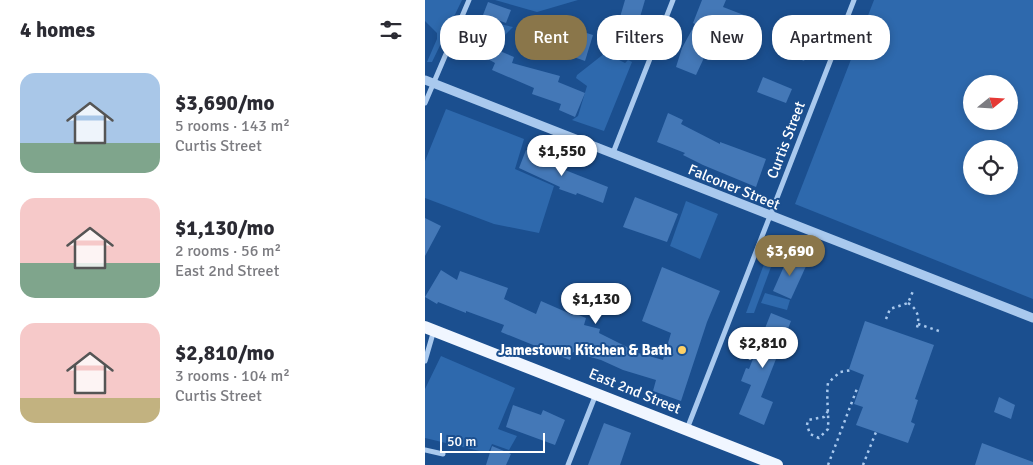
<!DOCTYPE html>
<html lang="en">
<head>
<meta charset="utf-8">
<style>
  :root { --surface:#fff; --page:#f2f2f3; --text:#2b2b33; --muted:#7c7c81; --accent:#8a764a }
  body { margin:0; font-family:Signika,sans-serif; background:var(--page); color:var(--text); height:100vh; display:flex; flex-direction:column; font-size:19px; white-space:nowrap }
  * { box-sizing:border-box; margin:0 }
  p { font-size:16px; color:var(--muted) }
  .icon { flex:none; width:28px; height:28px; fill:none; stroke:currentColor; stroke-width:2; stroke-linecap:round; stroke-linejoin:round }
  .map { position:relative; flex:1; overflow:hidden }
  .details { display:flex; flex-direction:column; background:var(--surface); width:425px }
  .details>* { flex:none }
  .hud { position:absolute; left:15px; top:15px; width:475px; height:45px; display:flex; gap:10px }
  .needle { width:32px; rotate:72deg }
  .controls { position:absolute; left:538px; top:75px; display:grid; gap:10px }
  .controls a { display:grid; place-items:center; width:55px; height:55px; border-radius:50%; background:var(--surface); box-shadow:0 2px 8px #0003; font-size:25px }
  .scale { position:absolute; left:15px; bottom:12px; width:105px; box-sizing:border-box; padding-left:5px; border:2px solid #fff; border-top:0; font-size:14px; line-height:18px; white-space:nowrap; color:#fff; -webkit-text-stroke:4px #1b4f8f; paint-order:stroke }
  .price { position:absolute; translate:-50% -42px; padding:0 11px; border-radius:18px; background:#fff; color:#222; font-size:16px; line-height:32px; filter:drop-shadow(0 1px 2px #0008) }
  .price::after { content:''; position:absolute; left:50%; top:30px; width:15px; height:11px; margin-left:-8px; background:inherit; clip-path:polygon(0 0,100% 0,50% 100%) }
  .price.on { background:var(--accent); color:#fff }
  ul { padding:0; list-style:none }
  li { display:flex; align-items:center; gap:15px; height:125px; padding:0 20px }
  li span { display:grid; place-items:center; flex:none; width:140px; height:100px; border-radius:15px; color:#555 }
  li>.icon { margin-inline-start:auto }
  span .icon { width:60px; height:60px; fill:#fffc; stroke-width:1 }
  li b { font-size:21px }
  h2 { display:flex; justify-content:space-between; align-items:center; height:60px; padding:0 20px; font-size:21px }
  .chip { padding:0 18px; border-radius:20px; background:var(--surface); box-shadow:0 2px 8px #0003; font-size:18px; line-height:45px }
  .chip.on { background:var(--accent); color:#fff }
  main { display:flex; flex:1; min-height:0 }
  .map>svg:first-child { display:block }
</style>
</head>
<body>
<main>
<section class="details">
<h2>4 homes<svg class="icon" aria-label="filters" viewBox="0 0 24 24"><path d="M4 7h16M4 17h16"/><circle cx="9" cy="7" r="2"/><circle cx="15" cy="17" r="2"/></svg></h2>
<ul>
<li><span style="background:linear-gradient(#a9c7e8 70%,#7fa58c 0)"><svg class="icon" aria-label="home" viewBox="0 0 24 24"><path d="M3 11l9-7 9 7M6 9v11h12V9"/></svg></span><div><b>$3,690/mo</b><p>5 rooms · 143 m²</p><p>Curtis Street</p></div></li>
<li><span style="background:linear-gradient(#f6c9c9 65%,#7fa58c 0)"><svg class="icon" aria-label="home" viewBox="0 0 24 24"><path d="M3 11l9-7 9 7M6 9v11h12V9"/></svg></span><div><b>$1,130/mo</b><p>2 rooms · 56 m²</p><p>East 2nd Street</p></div></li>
<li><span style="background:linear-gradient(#f6c9c9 75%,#c2b280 0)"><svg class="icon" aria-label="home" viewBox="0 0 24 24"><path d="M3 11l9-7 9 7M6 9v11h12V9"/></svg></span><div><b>$2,810/mo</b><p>3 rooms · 104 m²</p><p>Curtis Street</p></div></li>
</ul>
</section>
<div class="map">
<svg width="608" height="465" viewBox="0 0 608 465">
  <rect width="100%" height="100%" fill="#1b4f8f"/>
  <g fill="#2e69ad" fill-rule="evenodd">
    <polygon points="0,0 37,0 7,62 2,62 12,39 12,33 0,21"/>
    <polygon points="70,0 153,0 112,12"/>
    <path d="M449,0h159v299l-238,-95zM546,84h38v37h-38zM546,149h38v37h-38z"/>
    <polygon points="56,20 88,27 76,39 49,37"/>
    <polygon points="180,53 200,63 203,60 207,62 179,131 147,120 153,116 162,86 151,78 152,75"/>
    <polygon points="21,109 99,139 90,169 129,186 114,233 69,224 0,198 0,161"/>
    <polygon points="261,201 293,214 275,259 245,246"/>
    <polygon points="353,239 356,240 329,313 321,313 346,245"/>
    <polygon points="340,293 365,300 362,310 336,303"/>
    <polygon points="16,356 90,388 73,429 92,436 84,450 67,444 63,453 0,438 0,389"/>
  </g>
  <g fill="#4478b7">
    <polygon points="200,0 220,0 204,55 186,48"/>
    <polygon points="277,0 301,0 298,7 324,17 318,33 304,28 301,36 291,32 271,75 251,67 257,48 270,24 268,23"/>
    <polygon points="63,2 86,10 81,23 58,15"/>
    <polygon points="155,31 168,35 160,61 146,56"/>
    <polygon points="361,31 387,42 379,61 353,50"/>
    <polygon points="59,39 72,43 70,49 89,57 87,63 135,76 133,82 160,93 150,117 134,110 136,104 107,94 109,88 67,70 70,63 54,54"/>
    <polygon points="338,77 367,89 361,103 332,92"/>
    <polygon points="243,113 258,120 256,124 295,144 295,142 341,159 331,187 278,165 258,155 260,153 232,142"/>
    <polygon points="101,150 128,160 137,164 135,168 183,187 178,203 152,193 151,195 134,189 135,187 94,168"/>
    <polygon points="210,197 253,214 242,242 198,227"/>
    <polygon points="0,218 16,226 0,256"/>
    <polygon points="364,255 382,264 366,299 348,291"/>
    <polygon points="237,267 295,291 282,322 256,401 228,391 231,380 198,370 176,360 148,352 145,360 76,332 79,325 41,311 41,313 13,302 12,304 0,297 16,270 32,280 35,271 83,288 79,299 111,314 116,301 148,315 149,313 161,318 159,325 175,329 174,333 204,348 203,350 238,360 246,333 217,321"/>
    <polygon points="346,313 366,321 336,397 348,402 339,425 314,414 326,385 316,381 321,368 324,369"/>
    <polygon points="440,321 509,345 490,399 493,400 486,422 490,424 483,443 431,425 438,407 429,404 439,375 424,369"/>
    <polygon points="574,397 590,405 586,419 569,412"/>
    <polygon points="88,405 116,415 118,410 140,420 130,445 81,427"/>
    <polygon points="179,423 206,433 195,465 163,465"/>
    <polygon points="557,443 608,462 608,465 550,465"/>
    <polygon points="67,446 86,454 81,465 61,465"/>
  </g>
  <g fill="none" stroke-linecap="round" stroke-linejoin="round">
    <g stroke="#a9c9ee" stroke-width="2.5" stroke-dasharray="2.5 4" stroke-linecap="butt">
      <path d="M483,303c11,7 12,16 8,28"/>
      <polyline points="461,319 465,309 483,303 488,291"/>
      <polyline points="493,324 514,331"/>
      <polyline points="325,360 325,356 329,358"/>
      <polyline points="236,400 238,395"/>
      <path d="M403,411l-4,6 -16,3 -1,5 3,9 9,4 9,-9c1,-15 -2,-31 0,-46l12,-11 12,-2"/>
      <polyline points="403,465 433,386"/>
      <polyline points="438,465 451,432"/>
    </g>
    <g stroke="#a9c9ee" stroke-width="5">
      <polyline points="0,103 44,0"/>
      <polyline points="188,153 248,0"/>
      <polyline points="0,361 9,330"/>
      <polyline points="262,429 429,0"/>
      <polyline points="0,450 18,454"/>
      <polyline points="143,465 171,394"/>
    </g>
    <polyline stroke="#a9c9ee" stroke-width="9" points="0,80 608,318"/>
    <polyline stroke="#f0f6ff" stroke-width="12" points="0,327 352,465"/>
  </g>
  <circle fill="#ffd166" stroke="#1b4f8f" stroke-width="2" cx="257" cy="350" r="5"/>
  <g text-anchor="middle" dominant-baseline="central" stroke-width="4" stroke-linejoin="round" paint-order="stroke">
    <g font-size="15" fill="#fff" stroke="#1b4f8f">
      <text transform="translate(361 140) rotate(-69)">Curtis Street</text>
      <text transform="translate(309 187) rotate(22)">Falconer Street</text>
      <text transform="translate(210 391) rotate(22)">East 2nd Street</text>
    </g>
    <g font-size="15" font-weight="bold" fill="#fff" stroke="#1b4f8f" text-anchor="end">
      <text x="247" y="350">Jamestown Kitchen &amp; Bath</text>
    </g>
  </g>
</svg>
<div class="controls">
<a><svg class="needle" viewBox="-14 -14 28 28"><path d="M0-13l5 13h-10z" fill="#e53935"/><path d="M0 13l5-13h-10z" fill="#7c7c81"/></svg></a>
<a><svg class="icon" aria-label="locate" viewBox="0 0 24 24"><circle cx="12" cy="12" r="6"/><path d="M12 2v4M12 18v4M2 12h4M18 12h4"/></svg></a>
</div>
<div class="scale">50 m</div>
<b class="price" style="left:137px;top:177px">$1,550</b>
<b class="price on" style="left:365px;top:277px">$3,690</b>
<b class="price" style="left:171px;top:325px">$1,130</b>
<b class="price" style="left:338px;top:369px">$2,810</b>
<div class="hud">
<a class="chip">Buy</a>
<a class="chip on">Rent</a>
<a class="chip">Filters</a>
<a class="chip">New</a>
<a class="chip">Apartment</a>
</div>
</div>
</main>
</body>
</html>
